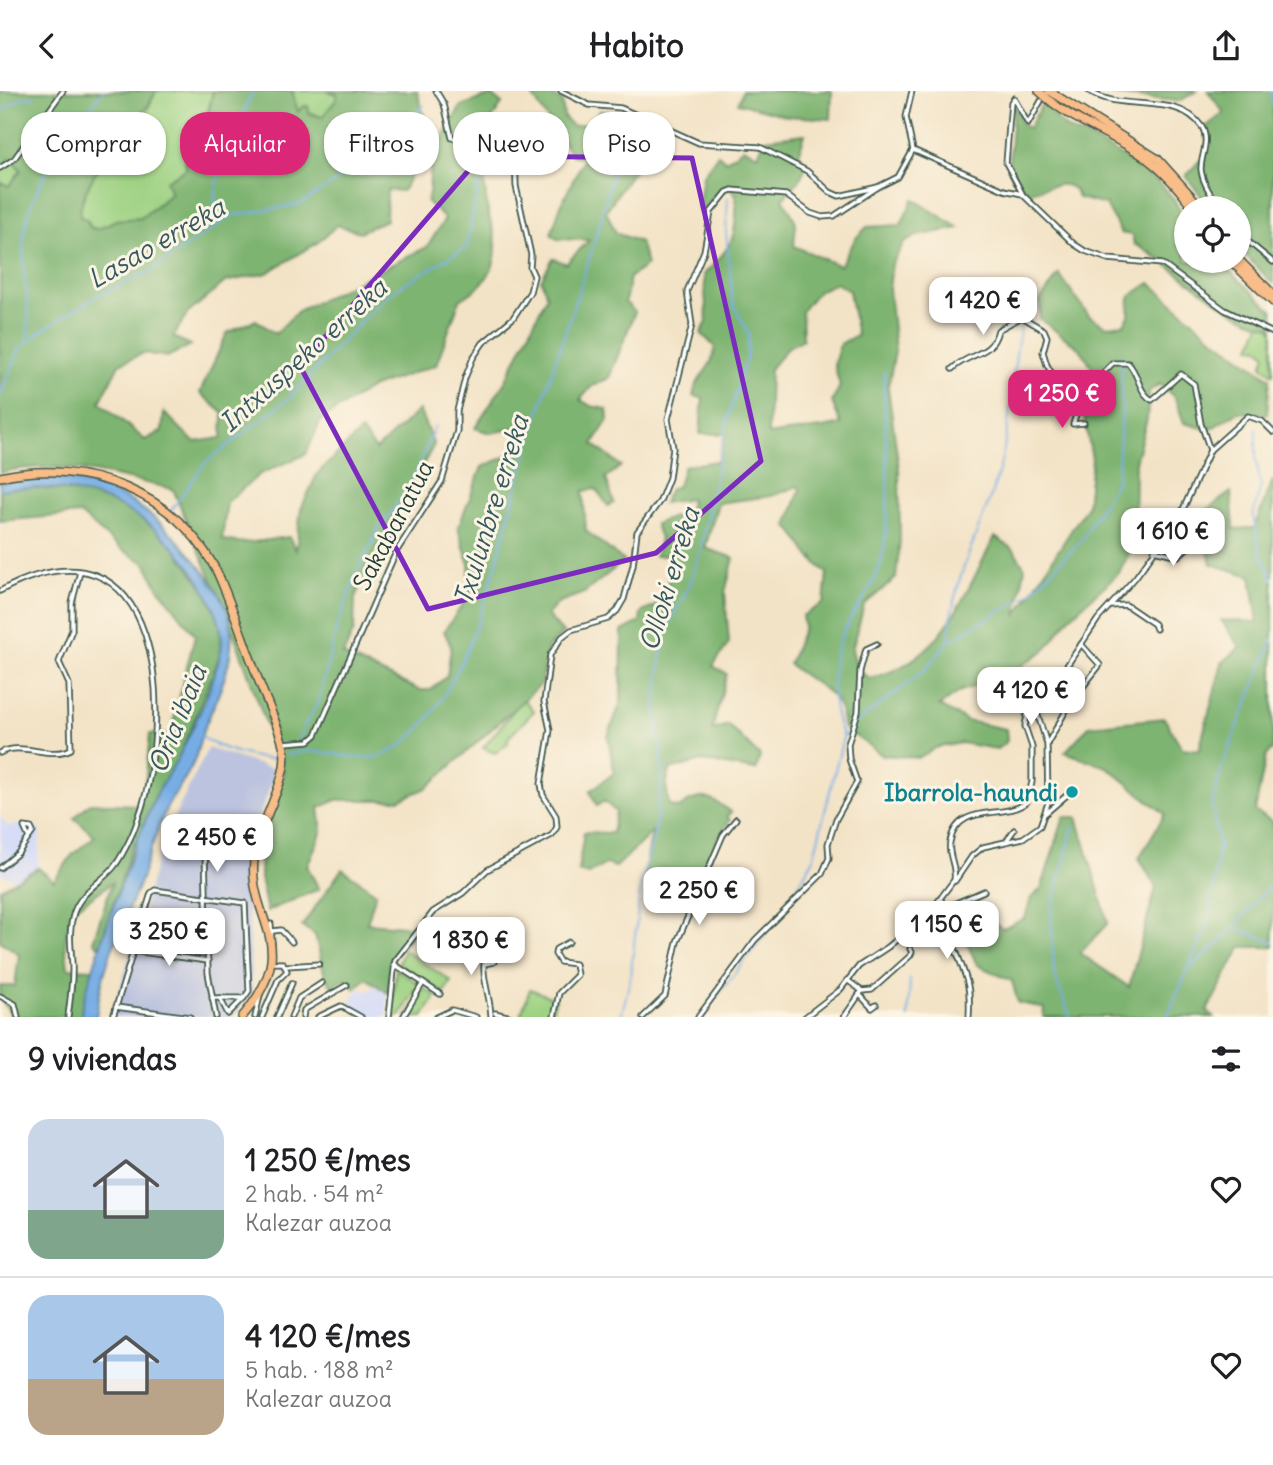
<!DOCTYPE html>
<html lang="es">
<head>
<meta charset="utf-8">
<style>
  :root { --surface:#fff; --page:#f6f6f6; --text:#202124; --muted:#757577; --line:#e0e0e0; --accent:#db2777 }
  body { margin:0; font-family:Delius,sans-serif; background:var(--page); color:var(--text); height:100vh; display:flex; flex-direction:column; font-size:26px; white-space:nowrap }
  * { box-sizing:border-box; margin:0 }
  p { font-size:23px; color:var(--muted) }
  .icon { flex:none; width:38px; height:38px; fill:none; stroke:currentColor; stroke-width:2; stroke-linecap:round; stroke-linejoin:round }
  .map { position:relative; height:926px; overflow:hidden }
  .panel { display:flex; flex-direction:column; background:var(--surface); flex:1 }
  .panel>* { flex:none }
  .top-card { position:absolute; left:21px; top:21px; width:700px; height:63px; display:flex; gap:14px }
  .tools { position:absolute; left:1174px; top:105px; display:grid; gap:14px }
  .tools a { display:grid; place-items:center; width:77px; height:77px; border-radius:50%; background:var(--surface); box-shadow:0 2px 5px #0004; font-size:35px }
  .price { position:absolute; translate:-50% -60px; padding:0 16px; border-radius:14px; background:#fff; color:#222; font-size:23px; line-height:46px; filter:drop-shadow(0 2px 4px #0008) }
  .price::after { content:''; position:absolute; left:50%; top:42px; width:21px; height:16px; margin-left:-10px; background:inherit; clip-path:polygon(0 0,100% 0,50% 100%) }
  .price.selected { background:var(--accent); color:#fff }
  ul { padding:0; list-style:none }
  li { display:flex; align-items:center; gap:21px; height:175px; padding:0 28px }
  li+li { border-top:2px solid var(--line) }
  li span { display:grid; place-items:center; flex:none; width:196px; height:140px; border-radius:21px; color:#555 }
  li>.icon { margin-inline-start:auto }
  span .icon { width:84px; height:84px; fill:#fffc; stroke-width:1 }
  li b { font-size:30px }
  h2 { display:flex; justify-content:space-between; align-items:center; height:84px; padding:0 28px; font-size:30px }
  .tag { padding:0 24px; border-radius:28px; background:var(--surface); box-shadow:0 2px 5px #0004; font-size:24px; line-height:63px }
  .tag.selected { background:var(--accent); color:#fff }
  header { display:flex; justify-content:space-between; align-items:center; height:91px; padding:0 28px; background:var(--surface); font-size:32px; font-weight:800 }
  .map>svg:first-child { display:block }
</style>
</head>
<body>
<header><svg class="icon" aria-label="back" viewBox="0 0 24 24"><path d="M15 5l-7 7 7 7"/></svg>Habito<svg class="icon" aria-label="share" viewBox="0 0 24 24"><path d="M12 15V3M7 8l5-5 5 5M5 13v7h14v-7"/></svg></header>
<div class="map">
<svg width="1273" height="926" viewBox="0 0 1273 926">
  <rect width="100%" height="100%" fill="#fcf5e5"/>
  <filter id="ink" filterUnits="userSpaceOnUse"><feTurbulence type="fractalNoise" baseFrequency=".0143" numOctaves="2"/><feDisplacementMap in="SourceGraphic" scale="14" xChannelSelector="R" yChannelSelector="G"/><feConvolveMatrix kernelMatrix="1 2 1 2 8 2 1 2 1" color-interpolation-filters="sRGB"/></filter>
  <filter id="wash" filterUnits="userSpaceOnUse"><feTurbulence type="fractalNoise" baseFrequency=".00686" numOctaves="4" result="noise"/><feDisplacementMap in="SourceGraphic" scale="28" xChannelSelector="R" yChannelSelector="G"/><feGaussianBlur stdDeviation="1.57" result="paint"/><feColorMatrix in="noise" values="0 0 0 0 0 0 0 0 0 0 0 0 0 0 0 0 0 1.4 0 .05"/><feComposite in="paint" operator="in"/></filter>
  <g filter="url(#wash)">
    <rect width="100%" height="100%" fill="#f3e3c6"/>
    <g fill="#d2d9f9">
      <polygon points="0,725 8,735 26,733 38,736 40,742 38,777 14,789 0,782"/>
      <polygon points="375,895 388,904 386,926 366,926 348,913 360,897 367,901"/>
    </g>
    <polygon fill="#bcc3de" points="208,657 276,679 246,763 252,899 233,926 112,926 162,751"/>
    <g fill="#9ed283" stroke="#5e885c" stroke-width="2">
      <path d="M156,0h57l-15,56 -6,2 -5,20 -8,4 -8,20 -30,25 -25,2 -18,9 -7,-1 -5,-9 -6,-1c-1,-24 18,-57 39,-69l-1,-11 10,-16 19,-11z"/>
      <polygon points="292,0 326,0 337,3 337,8 322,26 309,21 308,15 302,16 298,22"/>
      <polygon points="10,67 21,79 9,95 2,92 0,95 0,80"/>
      <polygon points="1260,233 1270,235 1273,240 1273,283 1262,275 1266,264 1260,257 1251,256"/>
      <polygon points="523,608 534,620 507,648 509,651 495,662 483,657"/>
      <polygon points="404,859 451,890 444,902 398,873"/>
      <polygon points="396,878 419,893 400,925 391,926"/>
      <polygon points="424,897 436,905 423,926 406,926"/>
      <polygon points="530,898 556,908 550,926 520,926"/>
    </g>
    <g fill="#7eb471" stroke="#4e7852" stroke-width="2" fill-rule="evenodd">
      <path d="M0,0h156c-12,27 -23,23 -38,47l1,4 7,2 -1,5c-22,1 -47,50 -45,68l6,2 5,9 7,1 18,-9 25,-2 30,-24 -5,-13 20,-12 -1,-15 13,-7v-6l-5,-4 3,-9 6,-1 6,-9 5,-27h79l6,21 4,-5 6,-1 1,7 13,4 15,-18v-5l-11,-3h91l14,52 -29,48 -15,-1 -1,30 -26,12 -23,-7 -20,18 -50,30 -42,9 -38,32 -14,23 18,8 -24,12 -23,-4 -25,11 -19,38 45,38 17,-9 2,-19 30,30 28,-4 1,-25 -23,-20 27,-60 29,-13 19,14 23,-23 129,-64 18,-28 -18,-17c5,-16 1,-22 4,-33 4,-22 19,-43 30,-63l30,-11 11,9 -24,36c6,22 6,43 9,66 1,12 8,25 9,38 1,28 -14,43 -36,56l-24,65 -63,22 -52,33 -15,34 -46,20 -33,28 -5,37c20,8 45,0 67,-2l7,13 5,-41 16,-35 44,-43 15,19 43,-40 15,35 -64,115 -15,39 -1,31 -11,25 76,35h12l16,-14 4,-30 -7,-15 25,-35v-32l-11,-36 24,-61 30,-13 11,-27 -33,6 -15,-5 30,-46 42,-86 -6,-16 12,-22 13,6 23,-24 -32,-1 -6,-5 10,-29 23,-47 -12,-3 -43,-64h17l16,10 2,16 8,9 14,-2 15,-14 22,2 31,14 -25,2 -7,18 15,19 -31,46 10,22 24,9 7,23 -17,12 -5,25 10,10 -26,66 -17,8 -12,14 11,6 16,3 1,11 -15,24 28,22 -15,12 8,25 -6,3 -12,-17 -13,2 3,40 38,30 -40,32 -25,9 -12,13 16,18 -15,14 -7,37 -114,104 -28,12h-63l-17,8 3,23 -15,35 12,23 -52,22 -7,-33 1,-31 23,-73 -55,-154 -56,-131c-57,-12 -115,-31 -173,-16v-287l1,-3 8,3 12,-16 -11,-12 -10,13z"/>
      <polygon points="742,0 832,0 831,28 787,25 738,12"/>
      <polygon points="1102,0 1197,0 1179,10 1114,4"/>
      <polygon points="1208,0 1273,0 1273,193 1239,157 1239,117 1210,117 1186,85 1208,60 1207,35 1224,22"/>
      <path d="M1014,9l8,25 7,3 14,-26c11,15 23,32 42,34 38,20 93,47 101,92 2,10 0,22 0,33h32l55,50v20l-3,-5c-45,-7 -93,-61 -136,-82l-2,-9 -11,-2 -15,-28 -28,-7c-6,-24 -34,-9 -52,-5l-17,-29z"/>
      <path d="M805,43l-6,19 7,13 -7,15 -16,17 13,24 -2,24 46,20 16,-28 11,-11 34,-2 12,-26 46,29 -43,8 -12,7 -12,21 -3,25 6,62 -7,37 11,81 1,71 -4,38 -32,27 -12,45 5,19 12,9c73,-14 95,-84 126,-141l19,13 11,18 -9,48 71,-110 5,-47 -10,-54 10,-38 -11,-17 -41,-31v-18l19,-27 30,42 17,10 18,-2 5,-8 1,-20 20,-13 59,52 61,43 -3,36 -29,-2 -29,18 -25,-7 -9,-25 -15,-14 -11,7 -2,28 -12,43 -1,82 -15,29 -49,44 -25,33 -36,24 -48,17 -22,15 28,15 39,8 1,12 -10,8 -36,-6 -26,5 -15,10 -38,-3 -38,-27c-3,-40 -29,-41 -55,-64l15,-37 -2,-11 22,-13 3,-30 -10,-9 -4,-8 1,5c-11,-11 -15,-25 -27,-35l13,-36 -2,-4 -27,10 -53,7 -13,45 29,10 -9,34 4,51 -16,23 14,8 -15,56 16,-5 32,31 -4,14 -54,-9 -32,9 -4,15 3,21 10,2c22,-17 32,-11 52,4l-4,4 3,4 -12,18 -18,46 -56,-10 8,-42 -36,35 -10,-3 -18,10 -10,-3 6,-39 28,1 4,-21 -12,-11 -7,5 -7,-15 24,-18 -6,-37 13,-34 1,-71 18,-9 1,-9 25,-13 5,-45 -16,1 5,-17 -5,-15 34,-13 2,-12 -28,4 7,-14 8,-3 6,-20 34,-5 7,-27h-25l3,-36 -10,-2c4,-22 20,-26 22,-49l-14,-14 6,-11 -3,-48c29,-27 34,-39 32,-79l-7,-8 -11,7 -11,18 -9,-2 5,-35 15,-21 8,7 17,-13 15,7 7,-16zM836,192l13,8 8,45 -17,8 -6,20 6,22 -8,16 9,22c-25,7 -49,6 -73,11l2,-66 17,-21 16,-9 -1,-28 16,-20z"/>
      <polygon points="1273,389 1273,658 1266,665 1255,720 1273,731 1273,856 1241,856 1207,920 1214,926 1043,926 1044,917 1018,912 1012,890 977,874 964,845 984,833 994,832 1003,838 1025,827 1031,807 1041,798 1064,726 1077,726 1108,832 1080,862 1129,896 1156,796 1139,767 1165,723 1107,676 1065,661 1089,635 1164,627 1182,657 1199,659 1222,572 1240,556 1221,529 1258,531 1251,485 1211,473 1201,423 1231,401 1234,438 1254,437"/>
      <polygon points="30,396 85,401 110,409 135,423 167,447 204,497 219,527 222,557 213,583 179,666 154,708 144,740 132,756 99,856 93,850 112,792 71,820 65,851 68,877 93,878 81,926 9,926 12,925 0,906 0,895 15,895 19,863 0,850 0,798 38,777 54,790 73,763 95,745 74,727 90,712 136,714 145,694 150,643 170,644 195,544 158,496 145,472 121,458 80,423 0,430 0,399"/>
      <polygon points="342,778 376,802 367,832 415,836 416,841 391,868 388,902 366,887 355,898 346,888 332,896 325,885 315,844 302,835"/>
    </g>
    <path fill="#77ade5" stroke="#4b758c" stroke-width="2" d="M55,386c55,7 89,26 127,68 15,17 45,52 48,75 7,40 -12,75 -27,111 -4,10 -5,21 -9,30 -7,17 -19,31 -27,46 -12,26 -19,53 -29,80 -20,46 -36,79 -42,130h-15l1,-12c21,-71 43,-139 72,-205 6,-15 16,-28 24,-42 16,-32 36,-73 43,-108 4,-22 -8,-47 -19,-65 -48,-77 -113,-105 -202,-95v-8z"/>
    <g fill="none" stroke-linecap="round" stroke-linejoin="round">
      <g stroke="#77ade5" stroke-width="2">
        <polyline points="1271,0 1273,13"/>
        <polyline points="0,20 22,7 34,6"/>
        <path d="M215,132c-5,-47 20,-90 38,-132"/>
        <polyline points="1023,224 1026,207"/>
        <path d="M27,250c5,-31 -4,-60 -4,-92 0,-59 48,-112 79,-158"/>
        <polyline points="0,305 19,259 39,241 101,203 151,180 231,125 300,113 364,72 424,14"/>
        <polyline points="1256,337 1256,369 1261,395 1253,425 1260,460 1273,488"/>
        <polyline points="170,421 205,372 288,308 374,217 394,199 467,156 478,95 509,53"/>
        <path d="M949,549c1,-56 31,-108 47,-160 17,-52 14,-108 26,-160"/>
        <path d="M200,644c11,12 66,28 81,23"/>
        <path d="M843,646c-13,-30 -15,-74 0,-104 13,-28 35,-48 40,-80 10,-60 0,-122 1,-181"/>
        <polyline points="300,648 304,635 318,613 336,539 357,481 380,436 410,396 435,335"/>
        <path d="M288,664c42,-14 75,21 116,-12 74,-60 98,-212 125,-299 29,-97 67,-190 87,-288"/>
        <polyline points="783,820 813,769 843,647 851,636 924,580 949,550 1029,503 1080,451 1117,389 1122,320 1121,264"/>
        <polyline points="1235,837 1273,851"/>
        <path d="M1190,877c15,-12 29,-23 42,-38 15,-16 25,-32 41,-47"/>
        <polyline points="621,926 630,889 641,793 655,739 660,700 663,677 656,620 662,554 669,533 690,493 700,461 728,328 747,265 749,244 733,213 726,141 728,107"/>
        <polyline points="701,926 773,833"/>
        <polyline points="908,926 910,888"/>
        <polyline points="1070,926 1054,883 1051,821 1073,736"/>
        <polyline points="1167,926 1208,832 1219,756 1212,713 1222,675 1273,548"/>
      </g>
    </g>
  </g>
  <g filter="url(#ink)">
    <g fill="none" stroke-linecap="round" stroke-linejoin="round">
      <g stroke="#3f564a" stroke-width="7">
        <g id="minor">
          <polyline points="561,0 589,14 621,17 699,52 760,56 807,80 830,101 839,105 878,96 898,86 913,59 906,26 912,0"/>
          <path d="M1089,0c34,23 89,0 113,36 8,14 -1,28 -1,42 1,14 12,28 18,39"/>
          <polyline points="913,59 1004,99 1022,103 1074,153 1085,160 1108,168 1162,173 1225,219 1273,242"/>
          <polyline points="0,77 14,68 63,0"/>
          <polyline points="1022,102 1006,72 1011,11 1014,7 1028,33 1041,10"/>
          <polyline points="1239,143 1273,171"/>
          <path d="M952,278c17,-17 40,-12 46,-39l24,-13 22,13 3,7 -4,15 4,13 24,42 9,1 17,-11 8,-26 8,-8h15c11,11 10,29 24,37l29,-26 13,10 7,40 9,26"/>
          <polyline points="1078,318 1073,333 1084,332"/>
          <polyline points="1154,459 1178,465 1186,458"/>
          <path d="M0,500c165,-88 176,127 137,231 -4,12 -16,37 -24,46 -13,15 -32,24 -39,44 -6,18 -3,34 -2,52 1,18 -2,35 -4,53"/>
          <polyline points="1111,515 1126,514 1154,533 1156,538"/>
          <polyline points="1044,601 1071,611"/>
          <polyline points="1034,612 1047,653"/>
          <path d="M284,652l25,-2 7,-6 80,-183 46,-71 15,-50v-20l8,-33 8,-20 10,-15 30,-25 17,-26 4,-16 -4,-9 1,-12 -15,-69 -1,-41 -21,-18c-14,2 -28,15 -42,11l-8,-34 -8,-13"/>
          <path d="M0,662c22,-12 49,7 71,-4l-2,-65 -10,-22 13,-32v-27l8,-31"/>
          <polyline points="1046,722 1066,705"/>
          <polyline points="1007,749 1014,739"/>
          <polyline points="205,760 208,882 216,926"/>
          <polyline points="0,777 18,762 33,741 31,737 24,736 28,745"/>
          <polyline points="955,790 972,765 983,756 1023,747 1040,735 1048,712 1047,653 1071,611 1100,574 1081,553"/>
          <path d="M941,809c10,18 8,31 14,48 11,30 16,35 14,69"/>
          <polyline points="928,824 984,800"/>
          <polyline points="271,833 272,853"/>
          <polyline points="273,840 281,839 292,851"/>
          <polyline points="133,860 208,870"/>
          <polyline points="394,873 440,903"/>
          <polyline points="286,875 319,873"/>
          <polyline points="862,900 872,899 910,865 912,861 910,858"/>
          <polyline points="859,903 872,917 876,914"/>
          <polyline points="0,905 15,913 18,926"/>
          <polyline points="220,907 228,923 244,907"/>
          <polyline points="116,916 190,926"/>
          <polyline points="495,922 511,926"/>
          <polyline points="113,926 151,802 155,799 245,812 249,900 244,907 212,907"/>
          <polyline points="255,926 260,904"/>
          <polyline points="262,926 278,889 287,880 283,872 272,872"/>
          <polyline points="277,926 292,892"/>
          <polyline points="291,926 299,907 322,892"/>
          <polyline points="303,926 304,919 347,894"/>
          <polyline points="318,926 341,915 361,926"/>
          <polyline points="389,926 395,870 433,821 463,802 487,779 552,744 557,736 556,725 543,704 541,693 550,639 544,611 550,564 562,546 571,539 608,528 617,520 624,508 633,474 637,441 660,410 669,387 673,357 668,328 692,234 687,200 704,160 711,121 727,101 732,99 786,104 810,122 822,126 834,125 878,96"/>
          <polyline points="403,926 423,892"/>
          <polyline points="437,926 452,919 476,926"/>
          <path d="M491,926c0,-17 -9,-39 -7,-53l10,-2"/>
          <polyline points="554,926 559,902 577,884 575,873 560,871 555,863 556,858 569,851"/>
          <polyline points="643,926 665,905 677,851 723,744 736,728"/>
          <polyline points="698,926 755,849 822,783 829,767 828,753 836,728 857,691 849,668 848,653 858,621 860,580 866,558 877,553"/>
          <path d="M805,926l35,-27 19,-24 29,-19 42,-35 24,-32c3,-14 -7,-25 -4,-38 8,-41 53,-21 77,-40l5,-20v-35l-7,-21 3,-16 40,-46 30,-45 37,-41 44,-60 31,-68 38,-34 14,5 11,11"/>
          <polyline points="844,926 862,900 847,889"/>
        </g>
      </g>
      <g stroke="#3f564a" stroke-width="10">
        <g id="highway">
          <path d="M1039,0c26,26 61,38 92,57 25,15 46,37 62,60"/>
          <polyline points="1049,0 1158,68 1202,117"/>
          <polyline points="1239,169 1273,203"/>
          <polyline points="1231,170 1273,211"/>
          <path d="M0,386c87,-19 177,15 218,97 16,36 28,74 42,110 8,21 19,43 24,65 6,26 -22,71 -28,97 -16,74 52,93 -14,171"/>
        </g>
      </g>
      <use href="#minor" stroke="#fff" stroke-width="3.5"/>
      <use href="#highway" stroke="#f8bd89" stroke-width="7"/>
    </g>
  </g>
  <path fill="none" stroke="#7b2cbf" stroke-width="5" stroke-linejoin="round" d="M481,65l211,2 69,303 -105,92 -228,56 -128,-243z"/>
  <circle fill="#0f9aa8" stroke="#fcf5e5" stroke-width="2.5" cx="1072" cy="701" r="7"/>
  <g text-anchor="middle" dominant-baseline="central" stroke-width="6" stroke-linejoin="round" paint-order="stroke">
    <g font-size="24" fill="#1f3d34" stroke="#fcf5e5">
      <text transform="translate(393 434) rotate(-62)">Sakabanatua</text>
    </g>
    <g font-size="24" font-weight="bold" fill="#0d838f" stroke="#fcf5e5" text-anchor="end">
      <text x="1058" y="701">Ibarrola-haundi</text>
    </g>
    <g font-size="26" font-style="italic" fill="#355960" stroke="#fcf5e5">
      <text transform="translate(156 152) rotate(-30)">Lasao erreka</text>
      <text transform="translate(303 264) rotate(-42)">Intxuspeko erreka</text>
      <text transform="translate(491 419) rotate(-73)">Txulunbre erreka</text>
      <text transform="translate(669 488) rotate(-73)">Olloki erreka</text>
      <text transform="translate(177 628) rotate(-68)">Oria ibaia</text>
    </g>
  </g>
</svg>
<div class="tools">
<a><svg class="icon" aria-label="locate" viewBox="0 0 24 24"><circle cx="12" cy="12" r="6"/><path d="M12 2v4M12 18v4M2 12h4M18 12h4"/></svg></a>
</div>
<b class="price" style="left:983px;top:246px">1 420 €</b>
<b class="price selected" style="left:1062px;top:339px">1 250 €</b>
<b class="price" style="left:1173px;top:477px">1 610 €</b>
<b class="price" style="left:1031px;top:636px">4 120 €</b>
<b class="price" style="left:217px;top:783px">2 450 €</b>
<b class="price" style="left:699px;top:836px">2 250 €</b>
<b class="price" style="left:947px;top:870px">1 150 €</b>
<b class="price" style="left:169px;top:877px">3 250 €</b>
<b class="price" style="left:471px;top:886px">1 830 €</b>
<div class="top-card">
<a class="tag">Comprar</a>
<a class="tag selected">Alquilar</a>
<a class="tag">Filtros</a>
<a class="tag">Nuevo</a>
<a class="tag">Piso</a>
</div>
</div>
<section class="panel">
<h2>9 viviendas<svg class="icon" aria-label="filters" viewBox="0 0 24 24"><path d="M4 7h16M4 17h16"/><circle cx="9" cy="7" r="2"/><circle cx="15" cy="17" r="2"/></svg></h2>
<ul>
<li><span style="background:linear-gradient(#c9d6e8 65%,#7fa58c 0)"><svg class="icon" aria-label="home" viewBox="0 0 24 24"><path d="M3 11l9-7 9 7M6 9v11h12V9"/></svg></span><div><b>1 250 €/mes</b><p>2 hab. · 54 m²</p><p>Kalezar auzoa</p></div><svg class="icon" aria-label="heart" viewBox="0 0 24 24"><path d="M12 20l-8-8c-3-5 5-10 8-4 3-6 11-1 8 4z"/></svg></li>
<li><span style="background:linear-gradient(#a9c7e8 60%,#b9a48a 0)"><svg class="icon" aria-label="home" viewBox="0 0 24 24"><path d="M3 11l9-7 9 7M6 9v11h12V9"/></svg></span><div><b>4 120 €/mes</b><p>5 hab. · 188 m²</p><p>Kalezar auzoa</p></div><svg class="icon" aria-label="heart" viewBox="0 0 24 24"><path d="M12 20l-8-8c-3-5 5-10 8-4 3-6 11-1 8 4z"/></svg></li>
</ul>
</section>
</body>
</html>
